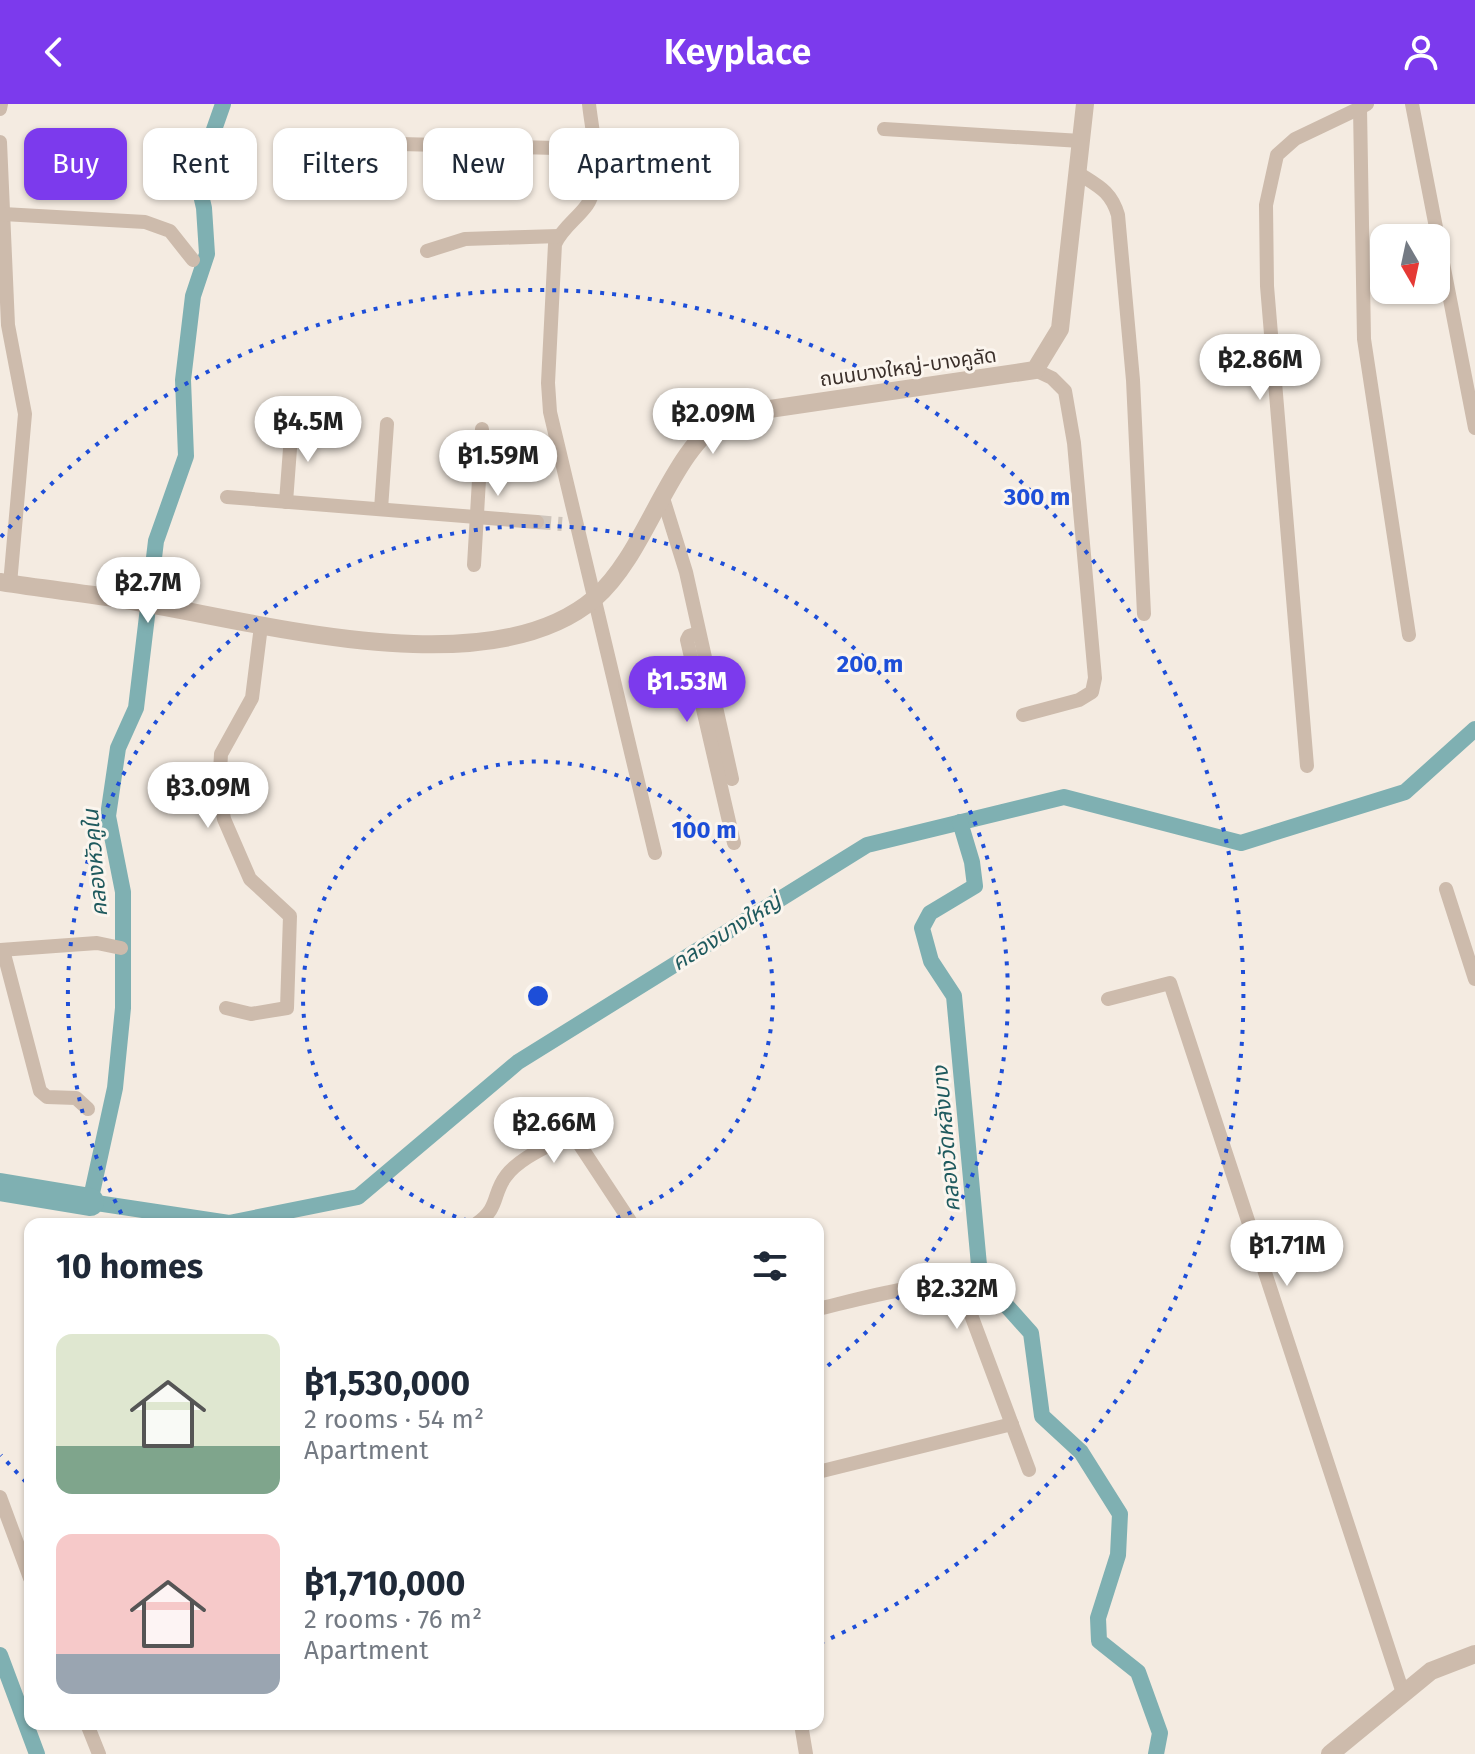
<!DOCTYPE html>
<html lang="en">
<head>
<meta charset="utf-8">
<style>
  :root { --surface:#fff; --page:#f6f6f7; --text:#1f2937; --muted:#747a83; --accent:#7c3aed }
  body { margin:0; font-family:"Fira Sans","Noto Sans Thai",sans-serif; background:var(--page); color:var(--text); height:100vh; display:flex; flex-direction:column; font-size:30px; white-space:nowrap }
  * { box-sizing:border-box; margin:0 }
  p { font-size:26px; color:var(--muted) }
  .icon { flex:none; width:44px; height:44px; fill:none; stroke:currentColor; stroke-width:2; stroke-linecap:round; stroke-linejoin:round }
  .map { position:relative; flex:1; overflow:hidden }
  .side { position:absolute; left:24px; top:1114px; width:800px; height:512px; display:flex; flex-direction:column; background:var(--surface); border-radius:16px; box-shadow:0 2px 6px #0004 }
  .side>* { flex:none }
  .guide { position:absolute; left:24px; top:24px; width:800px; height:72px; display:flex; gap:16px }
  .needle { width:52px; rotate:171deg }
  .buttons { position:absolute; left:1370px; top:120px; display:grid; gap:16px }
  .buttons a { display:grid; place-items:center; width:80px; height:80px; border-radius:16px; background:var(--surface); box-shadow:0 2px 6px #0004; font-size:40px }
  .price { position:absolute; translate:-50% -68px; padding:0 18px; border-radius:28px; background:#fff; color:#222; font-size:26px; line-height:52px; filter:drop-shadow(0 2px 4px #0008) }
  .price::after { content:''; position:absolute; left:50%; top:48px; width:24px; height:18px; margin-left:-12px; background:inherit; clip-path:polygon(0 0,100% 0,50% 100%) }
  .price.current { background:var(--accent); color:#fff }
  ul { padding:0; list-style:none }
  li { display:flex; align-items:center; gap:24px; height:200px; padding:0 32px }
  li span { display:grid; place-items:center; flex:none; width:224px; height:160px; border-radius:16px; color:#555 }
  li>.icon { margin-inline-start:auto }
  span .icon { width:96px; height:96px; fill:#fffc; stroke-width:1 }
  li b { font-size:34px }
  h2 { display:flex; justify-content:space-between; align-items:center; height:96px; padding:0 32px; font-size:34px }
  .chip { padding:0 28px; border-radius:16px; background:var(--surface); box-shadow:0 2px 6px #0004; font-size:28px; line-height:72px }
  .chip.current { background:var(--accent); color:#fff }
  header { display:flex; justify-content:space-between; align-items:center; height:104px; padding:0 32px; background:var(--accent); color:#fff; font-size:36px; font-weight:600 }
  .map>svg:first-child { display:block }
</style>
</head>
<body>
<header><svg class="icon" aria-label="back" viewBox="0 0 24 24"><path d="M15 5l-7 7 7 7"/></svg>Keyplace<svg class="icon" aria-label="person" viewBox="0 0 24 24"><circle cx="12" cy="8" r="4"/><path d="M4 21q1-7 8-7t8 7"/></svg></header>
<div class="map">
<svg width="1475" height="1650" viewBox="0 0 1475 1650">
  <rect width="100%" height="100%" fill="#f4ebe1"/>
  <g fill="none" stroke-linecap="round" stroke-linejoin="round">
    <g stroke="#7fb0b2" stroke-width="16">
      <polyline points="223,0 197,74 204,104 207,150 193,192 183,276 186,352 156,437 136,604 118,644 108,712 123,788 123,904 115,984 90,1098 229,1119 358,1093 518,958 867,741 1064,693 1241,739 1405,688 1475,625"/>
      <polyline points="960,718 972,758 975,782 930,809 922,824 931,857 954,892 979,1161 996,1190 1031,1229 1042,1312 1081,1348 1120,1410 1118,1451 1098,1514 1099,1537 1138,1568 1160,1629 1156,1650"/>
      <polyline points="0,1551 37,1650"/>
    </g>
    <polyline stroke="#7fb0b2" stroke-width="28" points="0,1083 90,1098"/>
    <polyline stroke="#cfc6bd" stroke-width="14" stroke-dasharray="14 7" stroke-linecap="butt" points="537,418 562,420"/>
    <g stroke="#cdbbac" stroke-width="14">
      <path d="M589,0c3,29 15,75 -2,101 -10,14 -24,22 -32,39l-7,139 2,29 105,441"/>
      <polyline points="1367,0 1360,4 1364,235 1409,531"/>
      <polyline points="1412,0 1475,324"/>
      <polyline points="0,5 1,0"/>
      <polyline points="884,25 1081,37"/>
      <polyline points="0,38 8,221 25,310 10,480"/>
      <polyline points="310,56 312,41 320,38 594,45"/>
      <path d="M1078,69c20,13 33,18 40,42l15,165 11,234"/>
      <polyline points="3,110 145,118 170,127 193,156"/>
      <polyline points="427,147 465,135 559,132"/>
      <polyline points="227,393 537,418"/>
      <polyline points="663,394 686,468 732,675"/>
      <polyline points="286,398 292,318"/>
      <polyline points="381,405 387,320"/>
      <polyline points="474,461 482,325"/>
      <polyline points="699,529 689,532 687,536 734,739"/>
      <polyline points="1023,611 1079,596 1092,588 1095,574 1074,339 1065,287 1052,274 1035,266"/>
      <polyline points="1307,662 1267,182 1266,101 1277,51 1295,35 1360,4"/>
      <polyline points="1446,785 1475,875"/>
      <polyline points="0,846 97,839 121,844"/>
      <polyline points="3,846 40,987 47,993 76,994 88,1005"/>
      <polyline points="1108,895 1170,879 1403,1589"/>
      <polyline points="226,904 251,910 287,904 290,812 250,775 224,715 219,687 221,650 252,594 261,522"/>
      <path d="M476,1120c24,-16 16,-30 30,-48 14,-19 45,-31 66,-43l60,91"/>
      <path d="M818,1205c31,-7 116,-32 143,-21l68,182"/>
      <polyline points="818,1368 1012,1320"/>
      <polyline points="0,1393 30,1474"/>
      <polyline points="87,1620 99,1650"/>
      <polyline points="801,1620 806,1650"/>
    </g>
    <g stroke="#cdbbac" stroke-width="18">
      <path d="M0,478c42,7 84,11 126,18 127,20 362,90 469,-2 54,-47 74,-150 134,-183l306,-45 25,-41 25,-225"/>
      <polyline points="1330,1650 1431,1567 1475,1550"/>
    </g>
  </g>
  <g fill="none" stroke="#1d4ed8" stroke-width="4" stroke-dasharray="4 8">
    <path d="M479 1120A235 235 0 1 1 597 1120"/>
    <path d="M127 1120A470 470 0 1 1 821 1267"/>
    <path d="M26 1378A706 706 0 0 1 1 1351M1 433A706 706 0 1 1 820 1539"/>
  </g>
  <g text-anchor="middle" dominant-baseline="central" stroke-width="6" stroke-linejoin="round" paint-order="stroke">
    <g font-size="20" fill="#3b302b" stroke="#fbf5ee">
      <text transform="translate(908 263) rotate(-8)">ถนนบางใหญ่-บางคูลัด</text>
    </g>
    <g font-size="22" font-style="italic" fill="#1f5a5e" stroke="#fbf5ee">
      <text transform="translate(95 759) rotate(-95)">คลองหัวคูใน</text>
      <text transform="translate(726 828) rotate(-32)">คลองบางใหญ่</text>
      <text transform="translate(946 1035) rotate(-95)">คลองวัดหลังบาง</text>
    </g>
  </g>
  <circle cx="538" cy="892" r="12" fill="#1d4ed8" stroke="#fbf5ee" stroke-width="4"/>
  <g font-size="24" text-anchor="middle" font-weight="bold" fill="#1d4ed8" stroke="#fbf5ee" stroke-width="6" stroke-linejoin="round" paint-order="stroke">
    <text x="1037" y="401">300 m</text>
    <text x="870" y="568">200 m</text>
    <text x="704" y="734">100 m</text>
  </g>
</svg>
<div class="buttons">
<a><svg class="needle" viewBox="-14 -14 28 28"><path d="M0-13l5 13h-10z" fill="#e53935"/><path d="M0 13l5-13h-10z" fill="#747a83"/></svg></a>
</div>
<b class="price" style="left:1260px;top:298px">฿2.86M</b>
<b class="price" style="left:713px;top:352px">฿2.09M</b>
<b class="price" style="left:308px;top:360px">฿4.5M</b>
<b class="price" style="left:498px;top:394px">฿1.59M</b>
<b class="price" style="left:148px;top:521px">฿2.7M</b>
<b class="price current" style="left:687px;top:620px">฿1.53M</b>
<b class="price" style="left:208px;top:726px">฿3.09M</b>
<b class="price" style="left:554px;top:1061px">฿2.66M</b>
<b class="price" style="left:1287px;top:1184px">฿1.71M</b>
<b class="price" style="left:957px;top:1227px">฿2.32M</b>
<div class="guide">
<a class="chip current">Buy</a>
<a class="chip">Rent</a>
<a class="chip">Filters</a>
<a class="chip">New</a>
<a class="chip">Apartment</a>
</div>
<section class="side">
<h2>10 homes<svg class="icon" aria-label="filters" viewBox="0 0 24 24"><path d="M4 7h16M4 17h16"/><circle cx="9" cy="7" r="2"/><circle cx="15" cy="17" r="2"/></svg></h2>
<ul>
<li><span style="background:linear-gradient(#dfe7d0 70%,#7fa58c 0)"><svg class="icon" aria-label="home" viewBox="0 0 24 24"><path d="M3 11l9-7 9 7M6 9v11h12V9"/></svg></span><div><b>฿1,530,000</b><p>2 rooms · 54 m²</p><p>Apartment</p></div></li>
<li><span style="background:linear-gradient(#f6c9c9 75%,#9aa5b1 0)"><svg class="icon" aria-label="home" viewBox="0 0 24 24"><path d="M3 11l9-7 9 7M6 9v11h12V9"/></svg></span><div><b>฿1,710,000</b><p>2 rooms · 76 m²</p><p>Apartment</p></div></li>
</ul>
</section>
</div>
</body>
</html>
